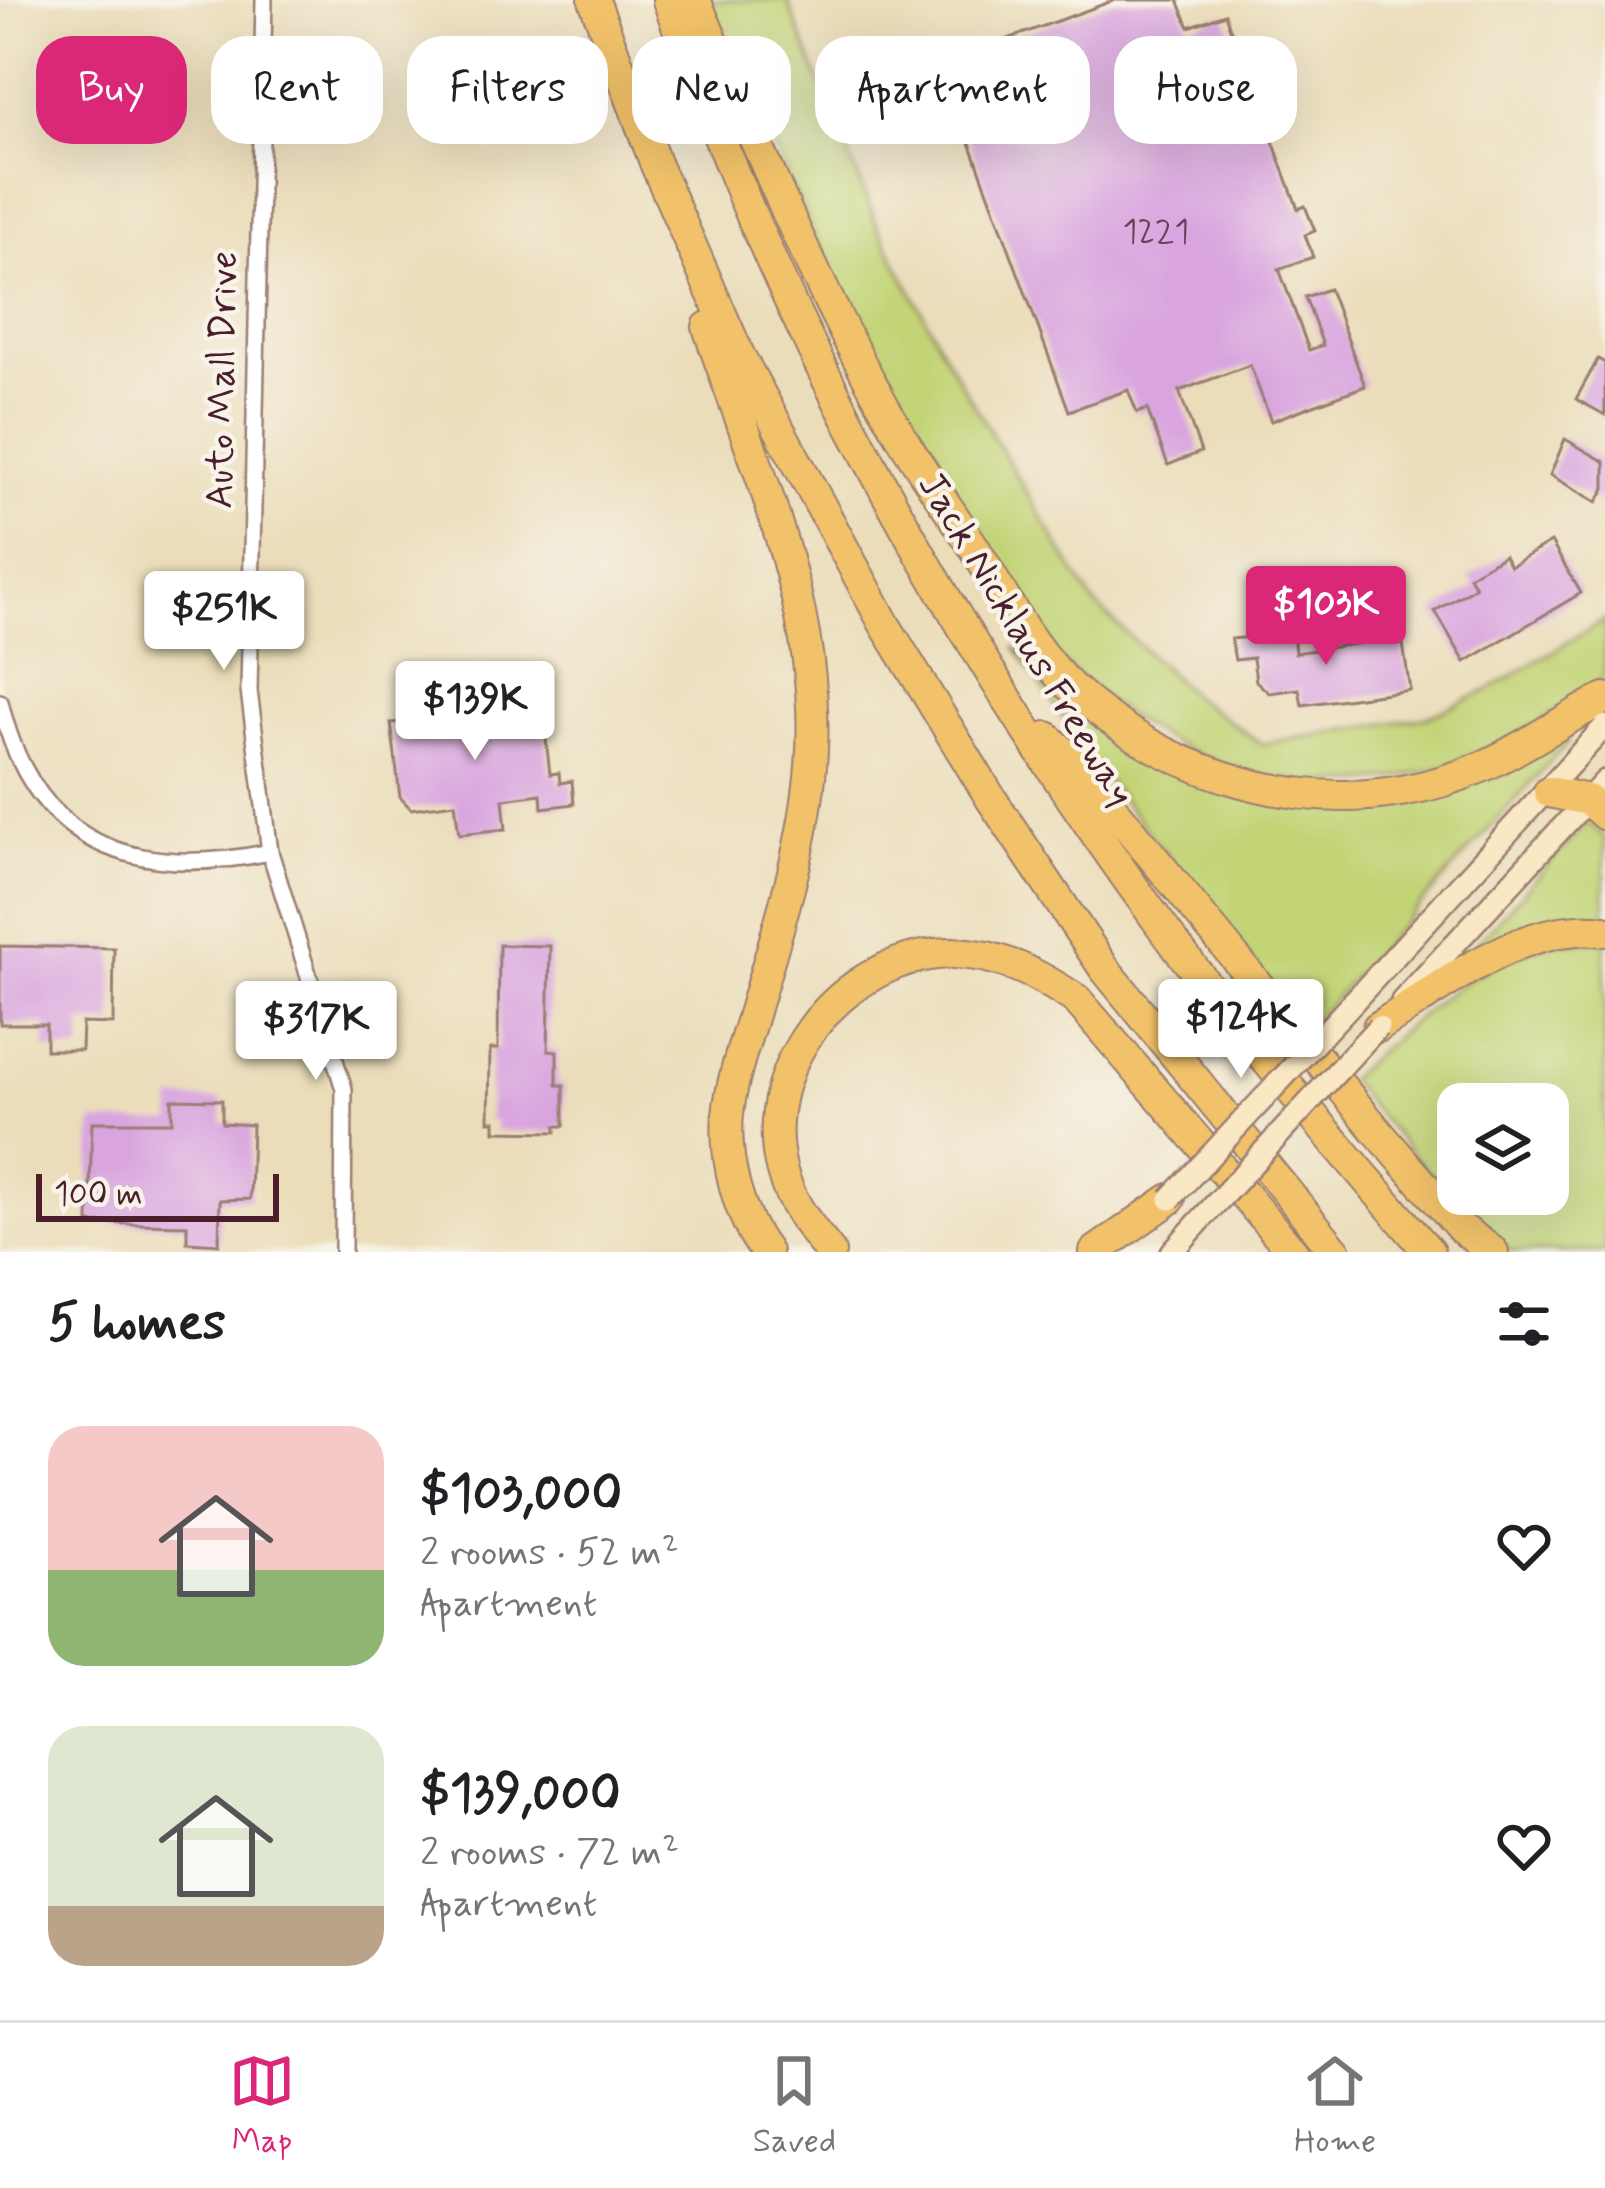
<!DOCTYPE html>
<html lang="en">
<head>
<meta charset="utf-8">
<style>
  :root { --surface:#fff; --page:#f2f2f2; --text:#202124; --muted:#757577; --line:#e0e0e0; --accent:#db2777 }
  body { margin:0; font-family:Mynerve,sans-serif; background:var(--page); color:var(--text); height:100vh; display:flex; flex-direction:column; font-size:45px; white-space:nowrap }
  * { box-sizing:border-box; margin:0 }
  p { font-size:39px; color:var(--muted) }
  .icon { flex:none; width:66px; height:66px; fill:none; stroke:currentColor; stroke-width:2; stroke-linecap:round; stroke-linejoin:round }
  .map { position:relative; height:1252px; overflow:hidden }
  .details { display:flex; flex-direction:column; background:var(--surface); flex:1 }
  .details>* { flex:none }
  .top-card { position:absolute; left:36px; top:36px; width:1533px; height:108px; display:flex; gap:24px }
  .controls { position:absolute; left:1437px; top:1083px; display:grid; gap:24px }
  .controls a { display:grid; place-items:center; width:132px; height:132px; border-radius:24px; background:var(--surface); box-shadow:0 12px 48px #0002; font-size:60px }
  .scale { position:absolute; left:36px; bottom:30px; width:243px; box-sizing:border-box; padding-left:12px; border:6px solid #4a1f2b; border-top:0; font-size:33px; line-height:42px; white-space:nowrap; color:#4a1f2b; -webkit-text-stroke:9px #f7f3e8; paint-order:stroke }
  .price { position:absolute; translate:-50% -102px; padding:0 27px; border-radius:12px; background:#fff; color:#222; font-size:39px; line-height:78px; filter:drop-shadow(0 3px 6px #0008) }
  .price::after { content:''; position:absolute; left:50%; top:72px; width:36px; height:27px; margin-left:-18px; background:inherit; clip-path:polygon(0 0,100% 0,50% 100%) }
  .price.selected { background:var(--accent); color:#fff }
  ul { padding:0; list-style:none }
  li { display:flex; align-items:center; gap:36px; height:300px; padding:0 48px }
  li span { display:grid; place-items:center; flex:none; width:336px; height:240px; border-radius:36px; color:#555 }
  li>.icon { margin-inline-start:auto }
  span .icon { width:144px; height:144px; fill:#fffc; stroke-width:1 }
  li b { font-size:51px }
  h2 { display:flex; justify-content:space-between; align-items:center; height:144px; padding:0 48px; font-size:51px }
  .pill { padding:0 42px; border-radius:36px; background:var(--surface); box-shadow:0 12px 48px #0002; font-size:42px; line-height:108px }
  .pill.selected { background:var(--accent); color:#fff }
  .dock { display:flex; justify-content:space-around; align-items:center; height:168px; border-top:3px solid var(--line); background:var(--surface); font-size:33px; color:var(--muted) }
  .dock a { display:grid; justify-items:center; gap:6px }
  .dock .selected { color:var(--accent) }
  .map>svg:first-child { display:block }
</style>
</head>
<body>
<div class="map">
<svg width="1605" height="1252" viewBox="0 0 1605 1252">
  <rect width="100%" height="100%" fill="#f7f3e8"/>
  <filter id="ink" filterUnits="userSpaceOnUse"><feTurbulence type="fractalNoise" baseFrequency=".00833" numOctaves="2"/><feDisplacementMap in="SourceGraphic" scale="24" xChannelSelector="R" yChannelSelector="G"/><feConvolveMatrix kernelMatrix="1 2 1 2 8 2 1 2 1" color-interpolation-filters="sRGB"/></filter>
  <filter id="wash" filterUnits="userSpaceOnUse"><feTurbulence type="fractalNoise" baseFrequency=".004" numOctaves="4" result="noise"/><feDisplacementMap in="SourceGraphic" scale="48" xChannelSelector="R" yChannelSelector="G"/><feGaussianBlur stdDeviation="2.7" result="paint"/><feColorMatrix in="noise" values="0 0 0 0 0 0 0 0 0 0 0 0 0 0 0 0 0 1.4 0 .05"/><feComposite in="paint" operator="in"/></filter>
  <g filter="url(#wash)">
    <rect width="100%" height="100%" fill="#ebddba"/>
    <g fill="#c3d477" stroke="#867a51" stroke-width="3" fill-rule="evenodd">
      <path d="M707,0h80l91,227 72,138 142,236 103,97 67,46 165,-27 60,-26 118,-71v56c-179,146 -379,146 -547,-18 -28,-28 -49,-72 -71,-106 -114,-174 -194,-363 -280,-552z"/>
      <polygon points="1015,647 1133,745 1353,804 1564,736 1569,741 1307,1029 1095,766"/>
      <polygon points="1587,822 1605,838 1605,922 1461,961"/>
      <path d="M1605,940v312h-91l-38,-24 -128,-148c55,-50 117,-113 192,-133 20,-6 44,-5 65,-7zM1458,1104h90v90h-90z"/>
    </g>
    <g id="blocks">
      <g fill="#d9a4df">
        <polygon points="1115,0 1178,0 1189,27 1225,14 1237,48 1246,45 1255,71 1248,74 1298,209 1305,206 1315,231 1305,235 1313,257 1279,269 1309,350 1323,345 1305,297 1329,289 1365,386 1271,421 1250,365 1179,391 1201,452 1168,465 1147,409 1137,413 1128,390 1069,411 949,86 906,102 898,79"/>
        <polygon points="1598,359 1605,363 1605,415 1576,399"/>
        <polygon points="1565,439 1605,462 1605,488 1597,502 1550,475"/>
        <polygon points="1551,542 1581,593 1465,662 1435,611 1475,587 1469,576 1504,555 1510,566"/>
        <polygon points="1293,633 1295,653 1402,637 1410,690 1302,705 1299,689 1269,693 1256,681 1253,658 1235,660 1231,639"/>
        <polygon points="430,700 432,718 542,705 550,774 559,773 560,783 572,781 574,804 542,808 541,794 503,799 506,829 459,834 455,803 411,809 400,797 391,723 401,722 399,703"/>
        <polygon points="499,945 550,946 548,1050 557,1051 557,1085 564,1085 564,1126 556,1126 556,1132 495,1131 495,1121 489,1121 490,1049 498,1049"/>
        <polygon points="0,946 114,948 113,1024 82,1023 81,1050 46,1050 46,1024 0,1024"/>
        <polygon points="172,1099 222,1100 222,1123 252,1125 250,1199 220,1200 219,1244 187,1242 187,1225 89,1223 92,1122 172,1122"/>
      </g>
    </g>
  </g>
  <g filter="url(#ink)">
    <use href="#blocks" fill-opacity="0" stroke="#9a7e72" stroke-width="3"/>
    <g fill="none" stroke-linecap="round" stroke-linejoin="round">
      <g stroke="#9a7e72" stroke-width="20">
        <g id="minor">
          <polyline points="264,0 249,691 270,852 344,1089 343,1252"/>
          <path d="M0,702c34,146 136,178 270,150"/>
        </g>
      </g>
      <g stroke="#9a7e72" stroke-width="26">
        <g id="secondary">
          <polyline points="1354,1001 1605,726"/>
          <polyline points="1402,1001 1605,781"/>
          <polyline points="1172,1252 1197,1224"/>
        </g>
      </g>
      <g stroke="#9a7e72" stroke-width="34">
        <g id="motorway">
          <polyline points="594,0 656,165 739,355 885,625 990,797 1104,968 1336,1252"/>
          <path d="M668,0c114,331 288,646 495,928 83,112 175,218 266,324"/>
          <path d="M695,0c64,149 127,303 210,443 22,36 47,70 70,106 29,47 57,103 99,141 87,78 209,121 327,101 89,-15 130,-54 204,-93"/>
          <path d="M708,327c46,137 111,275 104,423 -4,87 -33,175 -57,258 -10,35 -23,69 -27,106 -4,46 10,102 38,138"/>
          <polyline points="1047,737 1079,767 1378,1132 1461,1228 1493,1252"/>
          <polyline points="1549,792 1588,800 1605,815"/>
          <path d="M1378,1027c66,-41 145,-107 227,-96"/>
          <path d="M830,1252c-11,-14 -24,-29 -33,-45 -64,-111 33,-250 152,-254 48,-1 89,21 128,47l216,252"/>
          <polyline points="1095,1252 1170,1199"/>
        </g>
      </g>
      <use href="#minor" stroke="#fff" stroke-width="15"/>
      <use href="#secondary" stroke="#fae7c3" stroke-width="21"/>
      <use href="#motorway" stroke="#f2c26a" stroke-width="30"/>
      <g stroke="#9a7e72" stroke-width="26" stroke-linecap="butt">
        <g id="secondary-bridge">
          <polyline points="1170,1199 1354,1001"/>
          <polyline points="1197,1224 1378,1027"/>
        </g>
      </g>
      <use href="#secondary-bridge" stroke="#fae7c3" stroke-width="21"/>
    </g>
  </g>
  <g text-anchor="middle" dominant-baseline="central" stroke-width="9" stroke-linejoin="round" paint-order="stroke">
    <g font-size="33" fill="#6e4058">
      <text x="1156" y="233">1221</text>
    </g>
    <g font-size="39" fill="#4a1f2b" stroke="#f7f3e8">
      <text transform="translate(223 380) rotate(-89)">Auto Mall Drive</text>
      <text transform="translate(1025 640) rotate(59)">Jack Nicklaus Freeway</text>
    </g>
  </g>
</svg>
<div class="controls">
<a><svg class="icon" aria-label="layers" viewBox="0 0 24 24"><path d="M12 4l9 5-9 5-9-5zM3 14l9 5 9-5"/></svg></a>
</div>
<div class="scale">100 m</div>
<b class="price selected" style="left:1326px;top:668px">$103K</b>
<b class="price" style="left:224px;top:673px">$251K</b>
<b class="price" style="left:475px;top:763px">$139K</b>
<b class="price" style="left:1241px;top:1081px">$124K</b>
<b class="price" style="left:316px;top:1083px">$317K</b>
<div class="top-card">
<a class="pill selected">Buy</a>
<a class="pill">Rent</a>
<a class="pill">Filters</a>
<a class="pill">New</a>
<a class="pill">Apartment</a>
<a class="pill">House</a>
</div>
</div>
<section class="details">
<h2>5 homes<svg class="icon" aria-label="filters" viewBox="0 0 24 24"><path d="M4 7h16M4 17h16"/><circle cx="9" cy="7" r="2"/><circle cx="15" cy="17" r="2"/></svg></h2>
<ul>
<li><span style="background:linear-gradient(#f6c9c9 60%,#8fb573 0)"><svg class="icon" aria-label="home" viewBox="0 0 24 24"><path d="M3 11l9-7 9 7M6 9v11h12V9"/></svg></span><div><b>$103,000</b><p>2 rooms · 52 m²</p><p>Apartment</p></div><svg class="icon" aria-label="heart" viewBox="0 0 24 24"><path d="M12 20l-8-8c-3-5 5-10 8-4 3-6 11-1 8 4z"/></svg></li>
<li><span style="background:linear-gradient(#dfe7d0 75%,#b9a48a 0)"><svg class="icon" aria-label="home" viewBox="0 0 24 24"><path d="M3 11l9-7 9 7M6 9v11h12V9"/></svg></span><div><b>$139,000</b><p>2 rooms · 72 m²</p><p>Apartment</p></div><svg class="icon" aria-label="heart" viewBox="0 0 24 24"><path d="M12 20l-8-8c-3-5 5-10 8-4 3-6 11-1 8 4z"/></svg></li>
</ul>
</section>
<nav class="dock">
<a class="selected"><svg class="icon" aria-label="map" viewBox="0 0 24 24"><path d="M3 6l6-2 6 2 6-2v14l-6 2-6-2-6 2zM9 4v14M15 6v14"/></svg>Map</a>
<a><svg class="icon" aria-label="saved" viewBox="0 0 24 24"><path d="M7 4h10v16l-5-4-5 4z"/></svg>Saved</a>
<a><svg class="icon" aria-label="home" viewBox="0 0 24 24"><path d="M3 11l9-7 9 7M6 9v11h12V9"/></svg>Home</a>
</nav>
</body>
</html>
